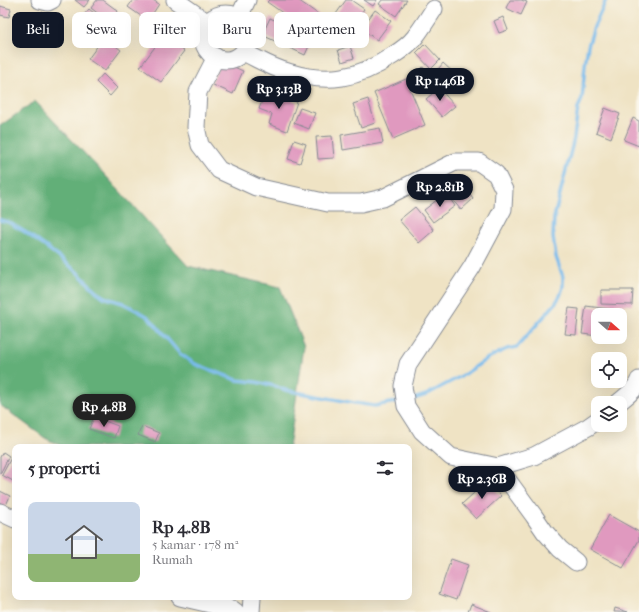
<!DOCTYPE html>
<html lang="id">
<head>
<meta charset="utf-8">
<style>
  :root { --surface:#fff; --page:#f2f2f3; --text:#2b2b33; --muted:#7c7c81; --accent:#111827 }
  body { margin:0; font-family:"IM FELL French Canon",serif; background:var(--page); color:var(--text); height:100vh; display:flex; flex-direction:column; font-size:15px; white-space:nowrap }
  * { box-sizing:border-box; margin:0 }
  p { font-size:13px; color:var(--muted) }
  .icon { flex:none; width:22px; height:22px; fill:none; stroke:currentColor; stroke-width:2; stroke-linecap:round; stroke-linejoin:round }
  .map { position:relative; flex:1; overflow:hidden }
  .drawer { position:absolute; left:12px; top:444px; width:400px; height:156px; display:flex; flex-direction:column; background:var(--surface); border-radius:8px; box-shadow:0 4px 16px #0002 }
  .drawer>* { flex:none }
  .hud { position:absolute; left:12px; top:12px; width:400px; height:36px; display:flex; gap:8px }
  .needle { width:26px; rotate:111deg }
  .fabs { position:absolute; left:591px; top:308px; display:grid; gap:8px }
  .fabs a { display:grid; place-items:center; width:36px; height:36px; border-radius:8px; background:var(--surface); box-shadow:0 4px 16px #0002; font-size:20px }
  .price { position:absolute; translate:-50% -34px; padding:0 9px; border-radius:14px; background:var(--accent); color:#fff; font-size:13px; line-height:26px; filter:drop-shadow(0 1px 2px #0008) }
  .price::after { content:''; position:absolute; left:50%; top:24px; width:12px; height:9px; margin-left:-6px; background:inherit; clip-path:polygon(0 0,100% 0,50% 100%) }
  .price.active { background:#222; color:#fff }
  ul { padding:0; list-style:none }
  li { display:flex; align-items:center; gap:12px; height:100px; padding:0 16px }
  li span { display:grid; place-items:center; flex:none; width:112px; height:80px; border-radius:8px; color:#555 }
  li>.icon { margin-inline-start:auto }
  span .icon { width:48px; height:48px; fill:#fffc; stroke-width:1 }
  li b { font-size:17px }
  h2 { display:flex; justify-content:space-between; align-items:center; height:48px; padding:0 16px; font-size:17px }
  .tag { padding:0 14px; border-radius:8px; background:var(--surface); box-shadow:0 4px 16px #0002; font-size:14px; line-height:36px }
  .tag.active { background:var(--accent); color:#fff }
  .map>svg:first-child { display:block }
</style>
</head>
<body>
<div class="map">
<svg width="639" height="612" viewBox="0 0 639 612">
  <rect width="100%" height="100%" fill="#fbf7ec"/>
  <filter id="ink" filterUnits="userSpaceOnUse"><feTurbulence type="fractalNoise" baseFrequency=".025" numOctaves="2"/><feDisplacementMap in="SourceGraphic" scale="8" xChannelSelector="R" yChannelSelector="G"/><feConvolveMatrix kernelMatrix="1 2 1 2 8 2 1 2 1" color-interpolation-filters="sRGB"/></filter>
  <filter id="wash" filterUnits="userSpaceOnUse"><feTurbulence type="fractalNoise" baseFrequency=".012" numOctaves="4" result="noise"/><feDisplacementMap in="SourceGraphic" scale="16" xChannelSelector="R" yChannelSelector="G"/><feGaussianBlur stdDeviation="0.9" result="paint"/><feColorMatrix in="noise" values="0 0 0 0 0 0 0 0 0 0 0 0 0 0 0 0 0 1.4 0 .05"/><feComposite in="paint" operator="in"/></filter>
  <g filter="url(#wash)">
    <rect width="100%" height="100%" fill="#efe3c4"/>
    <polygon fill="#62af78" stroke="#3e6f6b" points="35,101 105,175 188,266 280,287 304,347 289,447 63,447 45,438 0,405 0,126"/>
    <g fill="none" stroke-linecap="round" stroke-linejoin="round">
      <g stroke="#77baec" stroke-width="3.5">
        <polyline points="0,220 8,222 25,232 50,250 75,270 96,291 104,297 123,303 147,316 154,323 180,354 195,364 237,380 256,382 275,386 285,390 355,403 375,406 400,401"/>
        <polyline points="410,400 426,395 465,374 488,358 507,349 517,347 555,304 560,296 563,287 563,277 556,257 553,237 554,218 574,138 578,108 582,99 585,65 588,46 594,27 606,0"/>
      </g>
    </g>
    <g id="blocks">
      <g fill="#e099bf">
        <polygon points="75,0 90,0 84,7"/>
        <polygon points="97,0 103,0 118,11 110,23 91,8"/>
        <polygon points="133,0 153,0 159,4 148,21 128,7"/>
        <polygon points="269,0 298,0 325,19 314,35 267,2"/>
        <polygon points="346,0 351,0 364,9 352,26 336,14"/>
        <polygon points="364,0 377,0 373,6"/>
        <polygon points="382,0 407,0 396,16 379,4"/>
        <polygon points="510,0 521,0 527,2 521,15 506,8"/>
        <polygon points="0,6 11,9 9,17 0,15"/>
        <polygon points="89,9 100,18 93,26 82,17"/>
        <polygon points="375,10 391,21 377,40 361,29"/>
        <polygon points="503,17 508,30 499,33 494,21"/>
        <polygon points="270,18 313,37 305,55 262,35"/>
        <polygon points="332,20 348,32 341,42 325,30"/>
        <polygon points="121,21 128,27 121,36 114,31"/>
        <polygon points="163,36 184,51 161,82 140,67"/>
        <polygon points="104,37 121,50 105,71 88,59"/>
        <polygon points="425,44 440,60 431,69 416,53"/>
        <polygon points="350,46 354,58 342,62 338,50"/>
        <polygon points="221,61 243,71 233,94 211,84"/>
        <polygon points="443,63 455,74 447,84 435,73"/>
        <polygon points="423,67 433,80 423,89 413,77"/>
        <polygon points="103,74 117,88 110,96 96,82"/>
        <polygon points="406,79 425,125 393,139 374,93"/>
        <polygon points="439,88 455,106 442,117 426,99"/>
        <polygon points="266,91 297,102 287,131 269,124 272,114 259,109"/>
        <polygon points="368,99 375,123 361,128 353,104"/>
        <polygon points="300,108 315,113 309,129 294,123"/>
        <polygon points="605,108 620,114 611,138 596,132"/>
        <polygon points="633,118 639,121 639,146 624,140"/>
        <polygon points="380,128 383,143 343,150 341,135"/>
        <polygon points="332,136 334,158 318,159 316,137"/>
        <polygon points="294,140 306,144 300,163 288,159"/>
        <polygon points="460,182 473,199 461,210 447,193"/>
        <polygon points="446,193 455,206 433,222 424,210"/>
        <polygon points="415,207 434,230 419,243 399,220"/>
        <polygon points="601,290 633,290 632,305 601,304"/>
        <polygon points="586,306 617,310 616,315 598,315 598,336 582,334"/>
        <polygon points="569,308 579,309 576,335 565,334"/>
        <polygon points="94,417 118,426 114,438 89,429"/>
        <polygon points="142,426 159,433 155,442 138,435"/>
        <polygon points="3,452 9,456 0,474 0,457"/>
        <polygon points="13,454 15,455 15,478 13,481 2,475"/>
        <polygon points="487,481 501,496 476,519 462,504"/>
        <polygon points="0,491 10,496 4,510 0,508"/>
        <polygon points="609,515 639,532 639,540 623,568 590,549"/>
        <polygon points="451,559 468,565 456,600 439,594"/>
        <polygon points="471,604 491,612 468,612"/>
        <polygon points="615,608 628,612 614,612"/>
      </g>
    </g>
  </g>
  <g filter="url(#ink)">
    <use href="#blocks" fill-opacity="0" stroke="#858991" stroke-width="1"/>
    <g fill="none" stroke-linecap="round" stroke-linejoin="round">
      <g stroke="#858991" stroke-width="19">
        <g id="minor">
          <polyline points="40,0 48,2 52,0"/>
          <polyline points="175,0 208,23"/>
          <circle cx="226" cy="37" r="23"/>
          <polyline points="239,17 247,0"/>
          <path d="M243,52c15,7 29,16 45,20 39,12 70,7 104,-16 8,-5 17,-11 23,-19 7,-9 13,-19 19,-28"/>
          <polyline points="216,57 198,92 196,127 200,145 219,170 256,187 328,203 361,203 383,198 455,162 479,162 496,174 504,190 503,209 472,267 408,364 403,386 406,406 422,431 451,457 498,467 534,456 588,427 598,420"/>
          <path d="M618,403c8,-7 18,-13 21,-23"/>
          <polyline points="498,467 534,516 545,532 560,549 576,562"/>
          <polyline points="0,512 15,519"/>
          <polyline points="180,597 232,609 236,612"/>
          <polyline points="251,612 252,597"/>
        </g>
      </g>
      <use href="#minor" stroke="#fff" stroke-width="17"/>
    </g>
  </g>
</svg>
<div class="fabs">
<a><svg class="needle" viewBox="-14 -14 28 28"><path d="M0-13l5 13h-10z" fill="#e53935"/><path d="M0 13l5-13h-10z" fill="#7c7c81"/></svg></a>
<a><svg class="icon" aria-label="locate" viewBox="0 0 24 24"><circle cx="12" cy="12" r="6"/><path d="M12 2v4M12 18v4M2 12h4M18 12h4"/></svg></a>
<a><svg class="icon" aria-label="layers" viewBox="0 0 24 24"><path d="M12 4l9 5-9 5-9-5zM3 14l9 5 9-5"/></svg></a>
</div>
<b class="price" style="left:440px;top:102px">Rp 1.46B</b>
<b class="price" style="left:279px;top:110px">Rp 3.13B</b>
<b class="price" style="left:440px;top:208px">Rp 2.81B</b>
<b class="price active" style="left:104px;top:428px">Rp 4.8B</b>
<b class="price" style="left:482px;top:500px">Rp 2.36B</b>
<div class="hud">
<a class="tag active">Beli</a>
<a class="tag">Sewa</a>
<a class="tag">Filter</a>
<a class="tag">Baru</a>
<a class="tag">Apartemen</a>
</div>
<section class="drawer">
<h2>5 properti<svg class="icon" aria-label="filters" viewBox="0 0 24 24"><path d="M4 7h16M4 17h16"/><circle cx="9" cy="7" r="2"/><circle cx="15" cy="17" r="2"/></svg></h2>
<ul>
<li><span style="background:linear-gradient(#c9d6e8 65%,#8fb573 0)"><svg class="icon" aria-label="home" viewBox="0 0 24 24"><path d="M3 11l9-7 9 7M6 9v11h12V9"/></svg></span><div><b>Rp 4.8B</b><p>5 kamar · 178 m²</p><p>Rumah</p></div></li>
</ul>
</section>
</div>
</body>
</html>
